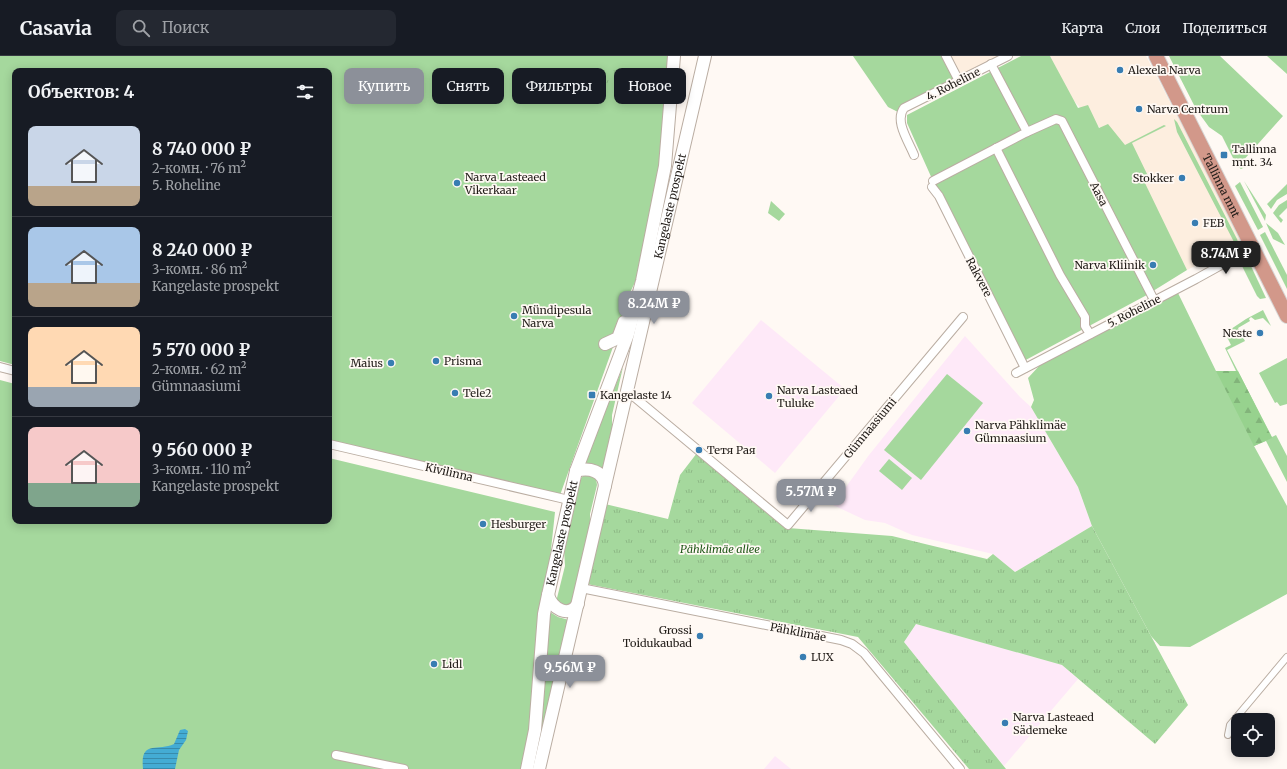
<!DOCTYPE html>
<html lang="ru">
<head>
<meta charset="utf-8">
<style>
  :root { --surface:#171b24; --page:#242831; --text:#f1f3f6; --muted:#9ea1a6; --line:#363941; --accent:#8c9099 }
  body { margin:0; font-family:Merriweather,serif; background:var(--page); color:var(--text); height:100vh; display:flex; flex-direction:column; font-size:15px; white-space:nowrap }
  * { box-sizing:border-box; margin:0 }
  p { font-size:13px; color:var(--muted) }
  .icon { flex:none; width:22px; height:22px; fill:none; stroke:currentColor; stroke-width:2; stroke-linecap:round; stroke-linejoin:round }
  .map { position:relative; flex:1; overflow:hidden }
  .details { position:absolute; left:12px; top:12px; width:320px; height:456px; display:flex; flex-direction:column; background:var(--surface); border-radius:8px; box-shadow:0 2px 10px #0003 }
  .details>* { flex:none }
  .hud { position:absolute; left:344px; top:12px; width:380px; height:36px; display:flex; gap:8px }
  .tools { position:absolute; left:1231px; top:657px; display:grid; gap:8px }
  .tools a { display:grid; place-items:center; width:44px; height:44px; border-radius:8px; background:var(--surface); box-shadow:0 2px 10px #0003; font-size:20px }
  .price { position:absolute; translate:-50% -34px; padding:0 9px; border-radius:8px; background:var(--accent); color:#fff; font-size:13px; line-height:26px; filter:drop-shadow(0 1px 2px #0008) }
  .price::after { content:''; position:absolute; left:50%; top:24px; width:12px; height:9px; margin-left:-6px; background:inherit; clip-path:polygon(0 0,100% 0,50% 100%) }
  .price.current { background:#222; color:#fff }
  ul { padding:0; list-style:none }
  li { display:flex; align-items:center; gap:12px; height:100px; padding:0 16px }
  li+li { border-top:1px solid var(--line) }
  li span { display:grid; place-items:center; flex:none; width:112px; height:80px; border-radius:8px; color:#555 }
  li>.icon { margin-inline-start:auto }
  span .icon { width:48px; height:48px; fill:#fffc; stroke-width:1 }
  li b { font-size:17px }
  h2 { display:flex; justify-content:space-between; align-items:center; height:48px; padding:0 16px; font-size:17px }
  .pill { padding:0 14px; border-radius:8px; background:var(--surface); box-shadow:0 2px 10px #0003; font-size:14px; line-height:36px }
  .pill.current { background:var(--accent); color:#fff }
  header { display:flex; align-items:center; gap:24px; box-sizing:border-box; height:56px; padding:0 20px; background:var(--surface); border-bottom:1px solid var(--line) }
  header strong { font-size:19px }
  nav { display:flex; gap:22px; margin-inline-start:auto; font-size:14px }
  .search { width:280px; height:36px; background:var(--page); display:flex; align-items:center; gap:10px; box-sizing:border-box; padding:0 14px; border-radius:8px; color:var(--muted); font-size:15px }
  .map>svg:first-child { display:block }
</style>
</head>
<body>
<header>
<strong>Casavia</strong>
<div class="search"><svg class="icon" aria-label="search" viewBox="0 0 24 24"><circle cx="10" cy="10" r="6"/><path d="M15 15l6 6"/></svg>Поиск</div>
<nav><a>Карта</a><a>Слои</a><a>Поделиться</a></nav>
</header>
<div class="map">
<svg width="1287" height="713" viewBox="0 0 1287 713">
  <defs>
    <pattern id="forest-firs" width="22" height="20" patternUnits="userSpaceOnUse"><rect width="22" height="20" fill="#97d28e"/><path d="M5 1l3.5 6h-7zM16 11l3.5 6h-7z" fill="#82b47a"/></pattern>
    <pattern id="park-tufts" width="24" height="20" patternUnits="userSpaceOnUse"><rect width="24" height="20" fill="#a5d89d"/><path d="M3 7l-1-3M5 7V3M7 7l1-3M15 17l-1-3M17 17v-4M19 17l1-3" fill="none" stroke="#8eb986"/></pattern>
    <pattern id="water-rules" width="6" height="5" patternUnits="userSpaceOnUse"><rect width="6" height="5" fill="#44acd4"/><path d="M0 2.5h6" fill="none" stroke="#388bab"/></pattern>
  </defs>
  <rect width="100%" height="100%" fill="#fff9f4"/>
  <g fill="#fdeedf">
    <polygon points="946,0 1008,0 959,25"/>
    <polygon points="1050,0 1146,0 1243,186 1187,214 1144,128 1114,86 1072,43"/>
  </g>
  <g fill="#fee9f8">
    <polygon points="761,264 845,333 775,417 692,347"/>
    <polygon points="965,280 1020,341 1031,351 1078,431 1092,470 1015,516 993,498 912,479 885,467 865,464 833,449 869,399"/>
    <polygon points="916,568 1062,609 1078,623 1004,710 904,586"/>
    <polygon points="775,700 791,713 764,713"/>
  </g>
  <g fill="#a5d89d">
    <polygon points="0,0 674,0 666,101 637,222 625,247 618,277 559,442 329,387 329,15 15,15 15,309 0,305"/>
    <polygon points="853,0 946,0 959,25 900,57 888,51"/>
    <polygon points="1021,0 1050,0 1078,52 1088,49 1099,72 1108,68 1125,89 1164,69 1166,70 1132,87 1148,120 1143,123 1187,214 1145,240 1022,306 933,125 907,67 907,59"/>
    <polygon points="1169,0 1220,0 1283,60 1241,107 1245,111 1241,113 1237,110 1222,80 1209,71 1196,53"/>
    <polygon points="1267,0 1287,0 1287,18"/>
    <polygon points="1174,63 1177,66 1237,183 1238,186 1228,191 1234,186 1177,76"/>
    <polygon points="1244,125 1266,159 1265,165"/>
    <polygon points="1240,126 1263,171 1258,174 1235,130"/>
    <polygon points="1287,128 1287,138 1277,144 1271,153 1267,148"/>
    <polygon points="1287,144 1287,152 1279,160 1283,164 1281,167 1273,157 1279,149"/>
    <polygon points="771,145 785,158 779,165 768,157"/>
    <polygon points="1266,167 1278,177 1285,189 1273,183"/>
    <polygon points="1265,176 1287,219 1287,233 1260,179"/>
    <polygon points="1246,205 1250,208 1266,242 1260,243 1257,240 1241,208"/>
    <polygon points="1178,237 1216,315 1236,315 1225,292 1231,289 1227,281 1228,275 1246,263 1263,254 1271,270 1263,262 1255,264 1251,261 1249,263 1250,265 1238,272 1245,285 1227,294 1272,381 1276,379 1287,400 1287,426 1266,385 1254,390 1287,450 1287,538 1190,591 1160,590 1151,580 1092,470 1078,431 1031,351 1034,344 1028,322 1040,309"/>
    <polygon points="1287,302 1287,348 1280,350 1277,346 1275,347 1259,317"/>
    <polygon points="623,311 612,359 612,381 604,415 591,408 584,406"/>
    <polygon points="947,318 983,347 921,424 884,394"/>
    <polygon points="0,324 15,328 15,465 329,465 329,402 555,456 529,701 526,713 0,713"/>
    <polygon points="889,403 912,422 902,434 879,415"/>
    <polygon points="585,418 589,418 596,422 597,429 590,458 590,474 573,546 568,552 557,548 557,542 565,510 564,494 580,423"/>
    <polygon points="550,556 558,561 569,564 543,679 540,679"/>
  </g>
  <polygon fill="url(#forest-firs)" points="1216,315 1238,315 1272,382 1254,390"/>
  <g fill="url(#park-tufts)">
    <polygon points="614,7 638,22 627,42 606,27"/>
    <polygon points="697,397 788,472 892,480 987,503 993,498 1015,516 1092,470 1188,649 1155,688 1062,609 916,568 904,586 1006,713 969,713 858,581 587,528 605,448 668,463 680,419"/>
  </g>
  <path fill="url(#water-rules)" d="M185,673l3,2 -2,9 -7,10 -4,19h-32c-3,-30 14,-17 31,-25l6,-14z"/>
  <g fill="none" stroke-linecap="round" stroke-linejoin="round">
    <g stroke="#baada2" stroke-width="8">
      <polyline id="pedestrian" points="1228,679 1230,669 1287,601"/>
    </g>
    <g stroke="#baada2" stroke-width="10">
      <g id="minor">
        <polyline points="946,0 959,25"/>
        <polyline points="1027,76 1056,63 1062,65 1154,244"/>
        <polyline points="996,92 1060,219 1085,261 1085,270 1090,278"/>
        <path d="M914,99c-5,-13 -20,-34 -10,-47l104,-52"/>
        <polyline points="933,125 1027,76 991,8"/>
        <polyline points="932,131 939,140 1025,312"/>
        <polyline points="0,311 15,315"/>
        <polyline points="1016,317 1196,223 1252,192"/>
        <polyline points="627,335 788,469 963,261"/>
        <polyline points="329,388 569,444"/>
        <polyline points="581,532 841,584 852,588 864,597 960,713"/>
        <polyline points="336,699 404,713"/>
      </g>
    </g>
    <g stroke="#baada2" stroke-width="14">
      <g id="secondary">
        <polyline points="605,288 618,282 624,266"/>
        <path d="M576,415c13,-4 28,0 29,15"/>
        <path d="M548,539c4,13 20,24 30,9"/>
        <path id="s1" d="M527,713l8,-39 9,-116 4,-19 28,-124 52,-137 14,-53 23,-115 9,-110"/>
        <path id="s2" d="M539,713l166,-713"/>
      </g>
    </g>
    <g stroke="#d7d6d5" stroke-width="16">
      <g id="trunk">
        <path id="s3" d="M1156,0l131,260"/>
      </g>
    </g>
    <use href="#pedestrian" stroke="#fff" stroke-width="6"/>
    <use href="#minor" stroke="#fff" stroke-width="8"/>
    <use href="#secondary" stroke="#fff" stroke-width="12"/>
    <use href="#trunk" stroke="#d2988a" stroke-width="14"/>
  </g>
  <g fill="#387db2" stroke="#fff9f4" stroke-width="1.5">
    <circle cx="1120" cy="14" r="4"/>
    <circle cx="1139" cy="53" r="4"/>
    <rect x="1220" y="95" width="8" height="8" rx="2"/>
    <circle cx="1182" cy="122" r="4"/>
    <circle cx="457" cy="127" r="4"/>
    <circle cx="1195" cy="167" r="4"/>
    <circle cx="1153" cy="209" r="4"/>
    <circle cx="514" cy="260" r="4"/>
    <circle cx="1260" cy="277" r="4"/>
    <circle cx="436" cy="305" r="4"/>
    <circle cx="391" cy="307" r="4"/>
    <circle cx="455" cy="337" r="4"/>
    <rect x="588" y="335" width="8" height="8" rx="2"/>
    <circle cx="769" cy="340" r="4"/>
    <circle cx="967" cy="375" r="4"/>
    <circle cx="699" cy="394" r="4"/>
    <circle cx="483" cy="468" r="4"/>
    <circle cx="700" cy="580" r="4"/>
    <circle cx="803" cy="601" r="4"/>
    <circle cx="434" cy="608" r="4"/>
    <circle cx="1005" cy="667" r="4"/>
  </g>
  <g text-anchor="middle" dominant-baseline="central" stroke-width="3.5" stroke-linejoin="round" paint-order="stroke">
    <g font-size="11" fill="#211c18" stroke="#fff9f4" text-anchor="start">
      <text x="1128" y="14">Alexela Narva</text>
      <text x="1147" y="53">Narva Centrum</text>
      <text x="1232" y="93">Tallinna<tspan x="1232" dy="13">mnt. 34</tspan></text>
      <text x="465" y="121">Narva Lasteaed<tspan x="465" dy="13">Vikerkaar</tspan></text>
      <text x="1174" y="122" text-anchor="end">Stokker</text>
      <text x="1203" y="167">FEB</text>
      <text x="1145" y="209" text-anchor="end">Narva Kliinik</text>
      <text x="522" y="254">Mündipesula<tspan x="522" dy="13">Narva</tspan></text>
      <text x="1252" y="277" text-anchor="end">Neste</text>
      <text x="444" y="305">Prisma</text>
      <text x="383" y="307" text-anchor="end">Maius</text>
      <text x="777" y="334">Narva Lasteaed<tspan x="777" dy="13">Tuluke</tspan></text>
      <text x="463" y="337">Tele2</text>
      <text x="600" y="339">Kangelaste 14</text>
      <text x="975" y="369">Narva Pähklimäe<tspan x="975" dy="13">Gümnaasium</tspan></text>
      <text x="707" y="394">Тетя Рая</text>
      <text x="491" y="468">Hesburger</text>
      <text x="692" y="574" text-anchor="end">Grossi<tspan x="692" dy="13">Toidukaubad</tspan></text>
      <text x="811" y="601">LUX</text>
      <text x="442" y="608">Lidl</text>
      <text x="1013" y="661">Narva Lasteaed<tspan x="1013" dy="13">Sädemeke</tspan></text>
    </g>
    <g font-size="11" fill="#211c18" stroke="#fff9f4">
      <text transform="translate(953 28) rotate(-27)">4. Roheline</text>
      <text stroke="none"><textPath href="#s3" startOffset="145">Tallinna mnt</textPath></text>
      <text transform="translate(1099 138) rotate(63)">Aasa</text>
      <text stroke="none"><textPath href="#s2" startOffset="578">Kangelaste prospekt</textPath></text>
      <text transform="translate(979 221) rotate(62)">Rakvere</text>
      <text transform="translate(1134 255) rotate(-27)">5. Roheline</text>
      <text transform="translate(870 372) rotate(-50)">Gümnaasiumi</text>
      <text transform="translate(449 416) rotate(13)">Kivilinna</text>
      <text stroke="none"><textPath href="#s1" startOffset="239">Kangelaste prospekt</textPath></text>
      <text transform="translate(798 576) rotate(11)">Pähklimäe</text>
    </g>
    <g font-size="11" font-style="italic" fill="#205818" stroke="#fff9f4">
      <text x="720" y="493">Pähklimäe allee</text>
    </g>
  </g>
</svg>
<div class="tools">
<a><svg class="icon" aria-label="locate" viewBox="0 0 24 24"><circle cx="12" cy="12" r="6"/><path d="M12 2v4M12 18v4M2 12h4M18 12h4"/></svg></a>
</div>
<b class="price current" style="left:1226px;top:219px">8.74M ₽</b>
<b class="price" style="left:654px;top:269px">8.24M ₽</b>
<b class="price" style="left:811px;top:457px">5.57M ₽</b>
<b class="price" style="left:570px;top:633px">9.56M ₽</b>
<div class="hud">
<a class="pill current">Купить</a>
<a class="pill">Снять</a>
<a class="pill">Фильтры</a>
<a class="pill">Новое</a>
</div>
<section class="details">
<h2>Объектов: 4<svg class="icon" aria-label="filters" viewBox="0 0 24 24"><path d="M4 7h16M4 17h16"/><circle cx="9" cy="7" r="2"/><circle cx="15" cy="17" r="2"/></svg></h2>
<ul>
<li><span style="background:linear-gradient(#c9d6e8 75%,#b9a48a 0)"><svg class="icon" aria-label="home" viewBox="0 0 24 24"><path d="M3 11l9-7 9 7M6 9v11h12V9"/></svg></span><div><b>8 740 000 ₽</b><p>2-комн. · 76 m²</p><p>5. Roheline</p></div></li>
<li><span style="background:linear-gradient(#a9c7e8 70%,#b9a48a 0)"><svg class="icon" aria-label="home" viewBox="0 0 24 24"><path d="M3 11l9-7 9 7M6 9v11h12V9"/></svg></span><div><b>8 240 000 ₽</b><p>3-комн. · 86 m²</p><p>Kangelaste prospekt</p></div></li>
<li><span style="background:linear-gradient(#ffd9b3 75%,#9aa5b1 0)"><svg class="icon" aria-label="home" viewBox="0 0 24 24"><path d="M3 11l9-7 9 7M6 9v11h12V9"/></svg></span><div><b>5 570 000 ₽</b><p>2-комн. · 62 m²</p><p>Gümnaasiumi</p></div></li>
<li><span style="background:linear-gradient(#f6c9c9 70%,#7fa58c 0)"><svg class="icon" aria-label="home" viewBox="0 0 24 24"><path d="M3 11l9-7 9 7M6 9v11h12V9"/></svg></span><div><b>9 560 000 ₽</b><p>3-комн. · 110 m²</p><p>Kangelaste prospekt</p></div></li>
</ul>
</section>
</div>
</body>
</html>
